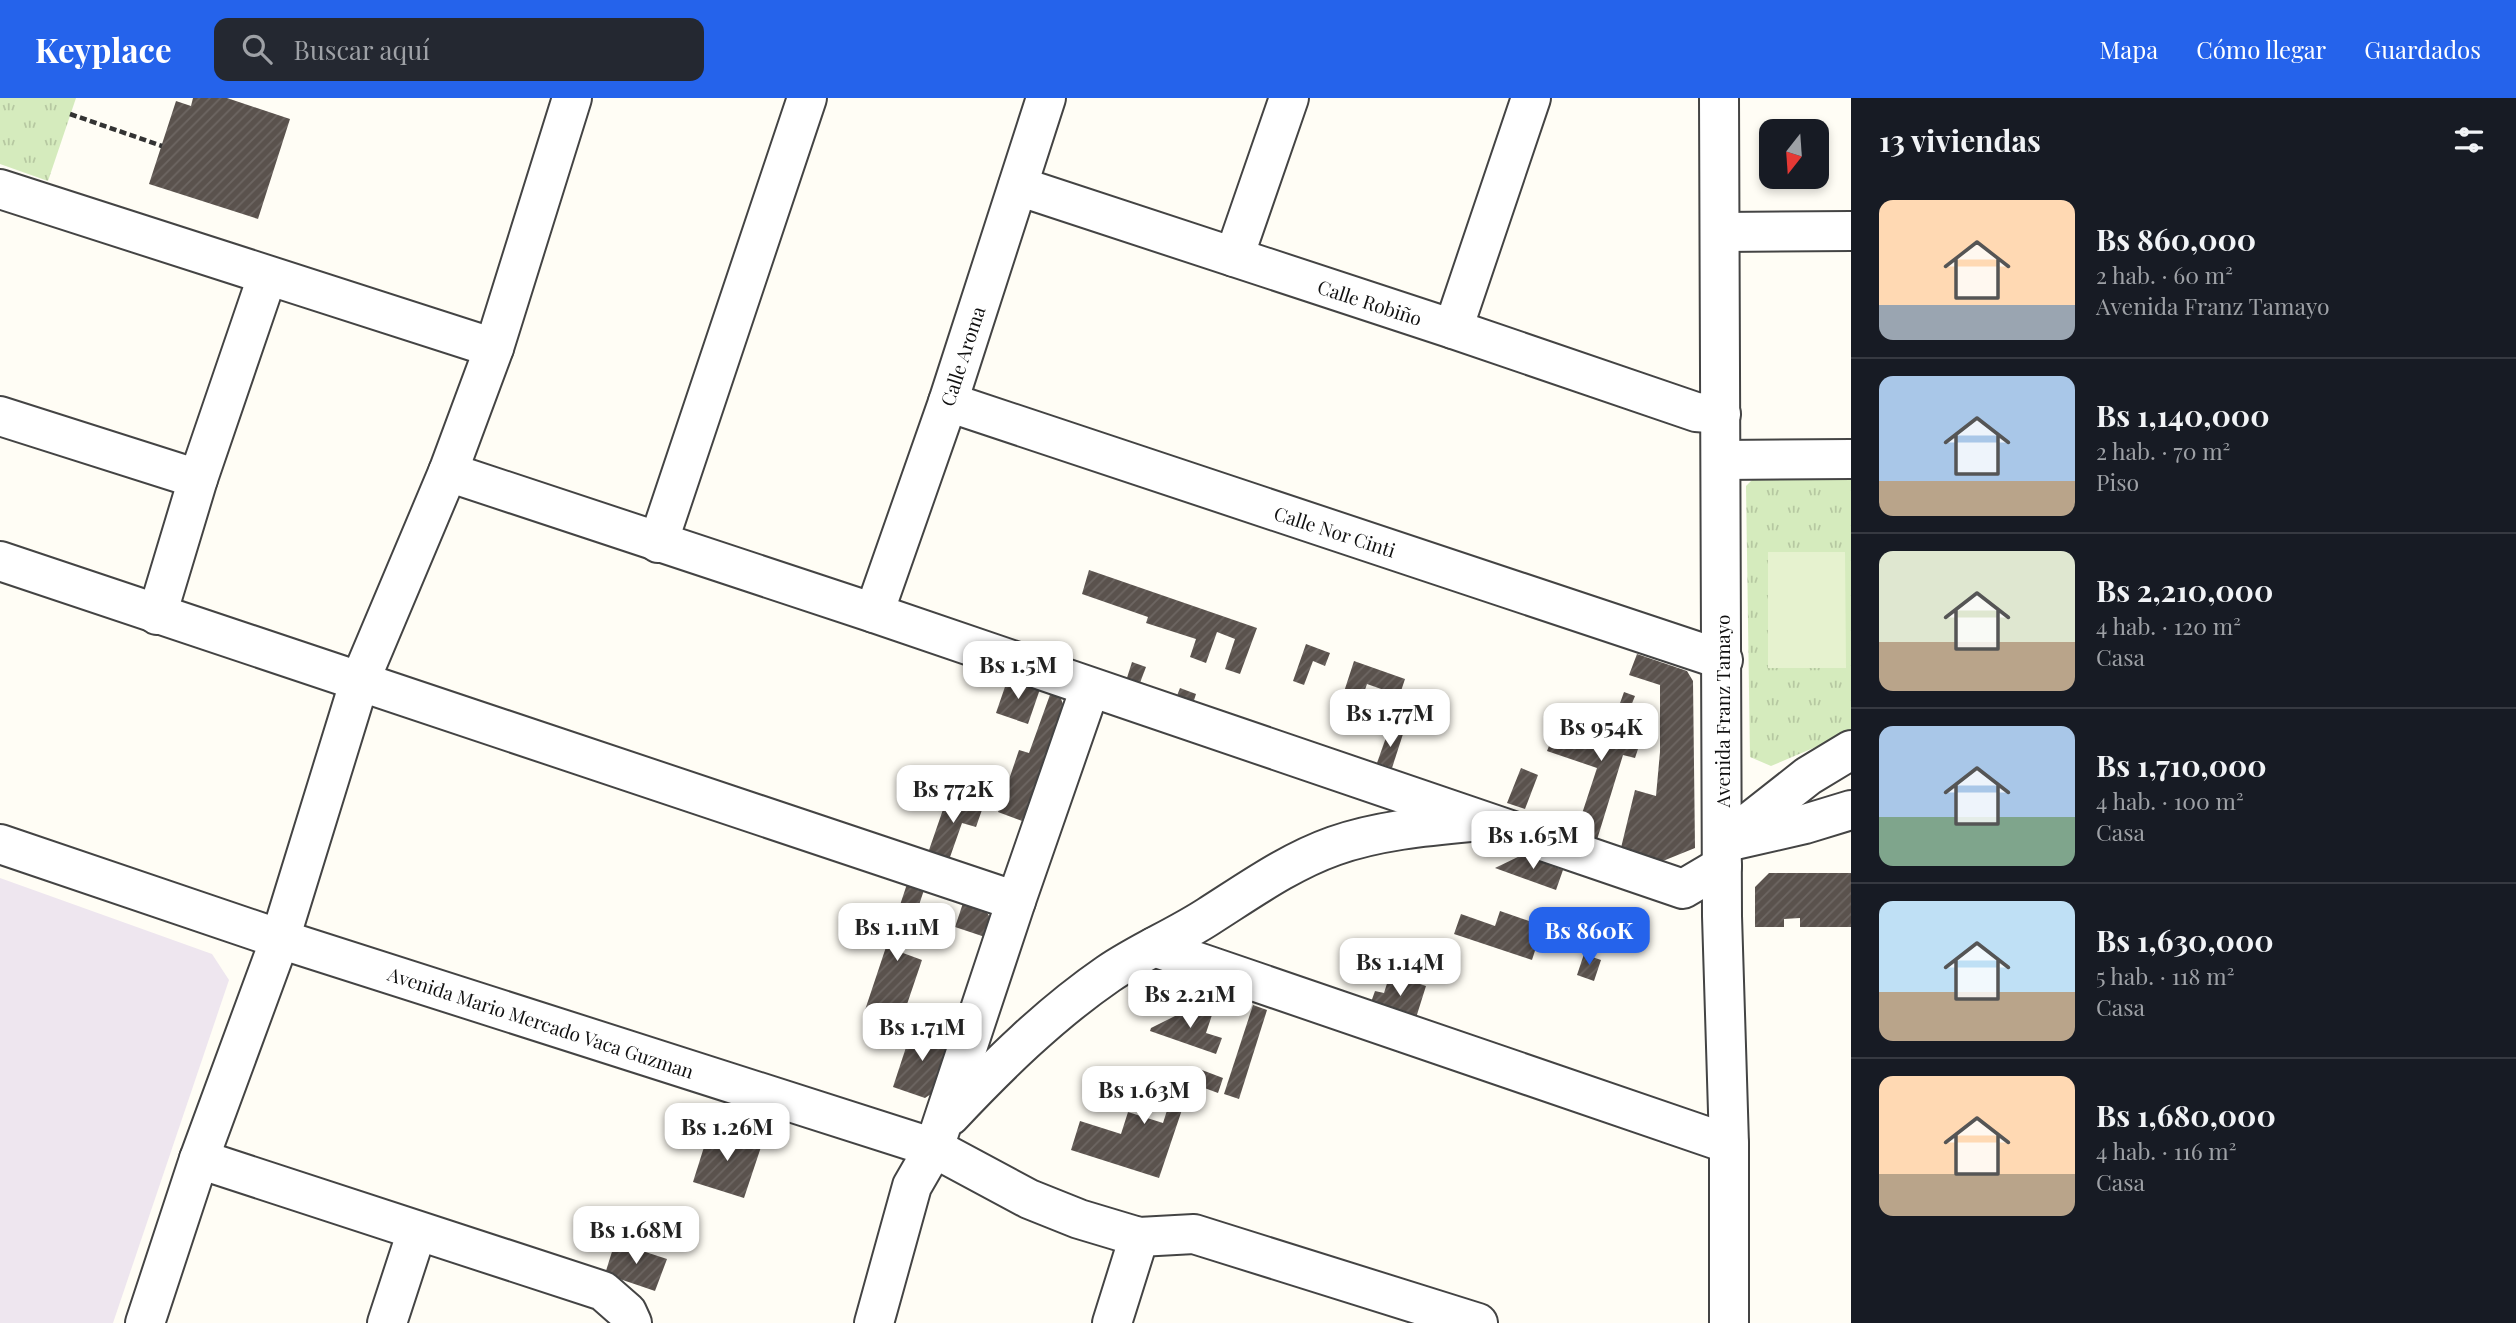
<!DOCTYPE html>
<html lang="es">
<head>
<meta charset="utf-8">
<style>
  :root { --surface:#171b24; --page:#242831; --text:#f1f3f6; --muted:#9ea1a6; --line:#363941; --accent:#2563eb }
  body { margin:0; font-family:"Playfair Display",serif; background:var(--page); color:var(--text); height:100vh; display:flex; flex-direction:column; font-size:26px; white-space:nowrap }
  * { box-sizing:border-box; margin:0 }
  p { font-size:23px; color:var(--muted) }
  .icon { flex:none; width:38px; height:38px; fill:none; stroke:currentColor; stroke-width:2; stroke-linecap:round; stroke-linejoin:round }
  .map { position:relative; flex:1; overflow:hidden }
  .details { display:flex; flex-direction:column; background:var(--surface); width:665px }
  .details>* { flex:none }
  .needle { width:46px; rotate:197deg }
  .tools { position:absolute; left:1759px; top:21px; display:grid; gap:14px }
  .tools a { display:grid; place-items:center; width:70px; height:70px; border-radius:14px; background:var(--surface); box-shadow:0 4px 10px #0003; font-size:35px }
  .price { position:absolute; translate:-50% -60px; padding:0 16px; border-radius:14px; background:#fff; color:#222; font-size:23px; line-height:46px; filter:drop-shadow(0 2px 4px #0008) }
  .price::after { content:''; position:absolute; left:50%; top:42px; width:21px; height:16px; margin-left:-10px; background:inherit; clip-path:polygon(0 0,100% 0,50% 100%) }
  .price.on { background:var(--accent); color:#fff }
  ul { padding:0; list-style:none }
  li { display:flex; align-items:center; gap:21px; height:175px; padding:0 28px }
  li+li { border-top:2px solid var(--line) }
  li span { display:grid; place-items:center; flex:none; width:196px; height:140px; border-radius:14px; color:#555 }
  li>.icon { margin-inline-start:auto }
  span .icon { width:84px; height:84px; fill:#fffc; stroke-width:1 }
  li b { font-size:30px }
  h2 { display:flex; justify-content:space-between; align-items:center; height:84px; padding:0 28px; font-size:30px }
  header { display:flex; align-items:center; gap:42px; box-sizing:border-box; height:98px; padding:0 35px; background:var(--accent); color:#fff }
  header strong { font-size:33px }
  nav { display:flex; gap:38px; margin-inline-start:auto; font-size:24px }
  .search { width:490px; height:63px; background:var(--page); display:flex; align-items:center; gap:18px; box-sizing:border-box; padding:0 24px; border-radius:14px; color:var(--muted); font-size:26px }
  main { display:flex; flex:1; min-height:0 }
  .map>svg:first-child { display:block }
</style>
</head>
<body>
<header>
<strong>Keyplace</strong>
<div class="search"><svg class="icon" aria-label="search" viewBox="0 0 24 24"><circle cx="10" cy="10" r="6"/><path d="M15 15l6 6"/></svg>Buscar aquí</div>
<nav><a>Mapa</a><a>Cómo llegar</a><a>Guardados</a></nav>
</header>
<main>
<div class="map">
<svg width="1851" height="1225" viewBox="0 0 1851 1225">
  <defs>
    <pattern id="grass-tufts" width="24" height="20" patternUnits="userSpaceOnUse" patternTransform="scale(1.75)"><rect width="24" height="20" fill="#d5ebbd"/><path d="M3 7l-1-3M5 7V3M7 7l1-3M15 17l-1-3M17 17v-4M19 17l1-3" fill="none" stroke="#b6c8a1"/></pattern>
    <pattern id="building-hatch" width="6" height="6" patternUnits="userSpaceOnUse" patternTransform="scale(1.75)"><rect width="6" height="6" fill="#5a524d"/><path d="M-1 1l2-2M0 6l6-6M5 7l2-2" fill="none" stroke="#6d6662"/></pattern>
  </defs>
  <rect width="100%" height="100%" fill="#fffdf5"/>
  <polygon fill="#eee6ef" points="0,780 212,856 229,882 113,1225 0,1225"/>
  <g fill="url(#grass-tufts)">
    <polygon points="0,0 76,0 48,83 0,66"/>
    <polygon points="1755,379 1851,379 1851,634 1771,668 1750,659 1746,388"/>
  </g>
  <polygon fill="#e6f2cf" points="1768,454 1845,454 1846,570 1768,570"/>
  <g fill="url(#building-hatch)">
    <polygon points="193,0 227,0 290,21 258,121 149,86 176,3 191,8"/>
    <polygon points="1089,472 1257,530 1240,576 1225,571 1235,541 1217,534 1206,565 1190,559 1196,541 1146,525 1148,519 1082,496"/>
    <polygon points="1306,546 1330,555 1325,568 1313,563 1304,587 1293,583"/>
    <polygon points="1637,556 1687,573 1693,583 1695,750 1653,767 1620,754 1635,692 1656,698 1660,654 1660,587 1629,577"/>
    <polygon points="1354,563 1405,581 1392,620 1377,615 1384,592 1367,586 1359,609 1341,603"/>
    <polygon points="1132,564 1146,569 1138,590 1125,586"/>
    <polygon points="1008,580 1040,591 1028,626 996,615"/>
    <polygon points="1180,590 1196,596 1192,609 1175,603"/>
    <polygon points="1051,594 1060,598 1064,609 1025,724 998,714 1019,652 1029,655"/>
    <polygon points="1624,594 1635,598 1631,608 1634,609 1627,630 1650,636 1646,650 1639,648 1635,660 1623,657 1596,745 1575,737 1597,670 1547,653 1556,630 1605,647"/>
    <polygon points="1389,631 1403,636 1392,670 1377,665"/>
    <polygon points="1521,670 1538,677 1525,711 1507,705"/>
    <polygon points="948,697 983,709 976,729 962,725 949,762 928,755"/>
    <polygon points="1522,757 1563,772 1556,792 1495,770"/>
    <polygon points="1769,775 1851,775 1851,829 1800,829 1800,820 1784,821 1784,829 1755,829 1755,789"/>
    <polygon points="907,786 924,792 903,855 922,862 901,924 865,912"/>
    <polygon points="963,805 986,813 991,821 985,839 955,829"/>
    <polygon points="1500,813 1543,828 1532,862 1454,836 1461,816 1495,828"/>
    <polygon points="1584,856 1601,862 1594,883 1577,877"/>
    <polygon points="1390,876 1426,888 1415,923 1370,907 1375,893 1384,895"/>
    <polygon points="1253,907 1267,912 1239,1001 1224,996"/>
    <polygon points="1191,910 1212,917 1206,935 1222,940 1216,956 1150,933 1151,930"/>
    <polygon points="913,928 951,941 934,994 925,1000 893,989"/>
    <polygon points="1143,969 1188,985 1194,969 1223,980 1218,995 1191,985 1159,1080 1071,1052 1080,1023 1121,1036 1128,1014 1163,1025 1171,1000 1136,989"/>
    <polygon points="710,1030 762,1046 744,1100 693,1084"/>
    <polygon points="615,1144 667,1161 655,1193 605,1176"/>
  </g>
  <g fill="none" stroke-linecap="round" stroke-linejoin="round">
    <g stroke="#444" stroke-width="42">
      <g id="minor">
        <polyline points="1719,0 1722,818 1729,1046 1729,1225"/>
        <polyline points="1018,88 1453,231 1696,314 1721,316"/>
        <polyline points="0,91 494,250"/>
        <polyline points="1722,134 1851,133"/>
        <polyline points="1234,159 1289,0"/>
        <polyline points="1453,231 1531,0"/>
        <polyline points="948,304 1723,562"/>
        <polyline points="0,318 198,381"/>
        <polyline points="1722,362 1851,361"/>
        <polyline points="448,374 874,515 1683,791 1722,768"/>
        <polyline points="658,445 807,0"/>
        <polyline points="0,463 1016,803"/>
        <polyline points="874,515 948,304 1046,0"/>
        <polyline points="157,517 198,381 267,179"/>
        <polyline points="1735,742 1805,726 1851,712"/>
        <polyline points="1723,745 1808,678 1851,652"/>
        <polyline points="0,746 280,841 934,1050 1029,1101 1079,1121 1139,1139 1194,1136 1478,1225"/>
        <polyline points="1154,849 1729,1046"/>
        <path d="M950,1018c48,-51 100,-102 158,-142 32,-22 69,-37 101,-58 41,-26 80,-54 125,-70 42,-15 92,-20 136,-24"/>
        <polyline points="199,1061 603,1193 627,1214 632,1225"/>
        <polyline points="145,1225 199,1061 280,841 359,585 448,374 494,250 572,0"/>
        <polyline points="387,1225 417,1133"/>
        <polyline points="874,1225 912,1088 934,1050 1016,803 1090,590"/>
        <polyline points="1112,1225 1139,1139"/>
      </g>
    </g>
    <polyline stroke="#333" stroke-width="4.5" stroke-dasharray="7 3.5" stroke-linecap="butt" points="70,16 162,48"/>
    <use href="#minor" stroke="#fff" stroke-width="38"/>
  </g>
  <g text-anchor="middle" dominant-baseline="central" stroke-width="7" stroke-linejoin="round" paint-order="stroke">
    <g font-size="19" fill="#111" stroke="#fff">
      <text transform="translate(1370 204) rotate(18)">Calle Robiño</text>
      <text transform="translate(962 258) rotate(-72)">Calle Aroma</text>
      <text transform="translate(1335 433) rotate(18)">Calle Nor Cinti</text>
      <text transform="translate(1722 613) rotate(-90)">Avenida Franz Tamayo</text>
      <text transform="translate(541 924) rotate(18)">Avenida Mario Mercado Vaca Guzman</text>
    </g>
  </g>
</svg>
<div class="tools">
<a><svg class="needle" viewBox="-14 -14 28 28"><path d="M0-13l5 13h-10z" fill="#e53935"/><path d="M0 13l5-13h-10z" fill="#9ea1a6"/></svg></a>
</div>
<b class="price" style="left:1018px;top:603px">Bs 1.5M</b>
<b class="price" style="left:1390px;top:651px">Bs 1.77M</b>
<b class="price" style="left:1601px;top:665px">Bs 954K</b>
<b class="price" style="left:953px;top:727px">Bs 772K</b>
<b class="price" style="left:1533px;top:773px">Bs 1.65M</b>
<b class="price" style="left:897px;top:865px">Bs 1.11M</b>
<b class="price on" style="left:1589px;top:869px">Bs 860K</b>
<b class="price" style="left:1400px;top:900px">Bs 1.14M</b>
<b class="price" style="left:1190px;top:932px">Bs 2.21M</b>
<b class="price" style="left:922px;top:965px">Bs 1.71M</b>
<b class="price" style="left:1144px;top:1028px">Bs 1.63M</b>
<b class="price" style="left:727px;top:1065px">Bs 1.26M</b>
<b class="price" style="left:636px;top:1168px">Bs 1.68M</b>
</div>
<section class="details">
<h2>13 viviendas<svg class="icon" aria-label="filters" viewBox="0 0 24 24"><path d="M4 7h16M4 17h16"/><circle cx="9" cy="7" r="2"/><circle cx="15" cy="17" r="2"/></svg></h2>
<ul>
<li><span style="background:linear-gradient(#ffd9b3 75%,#9aa5b1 0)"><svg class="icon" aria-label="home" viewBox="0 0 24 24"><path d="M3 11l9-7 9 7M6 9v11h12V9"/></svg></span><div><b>Bs 860,000</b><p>2 hab. · 60 m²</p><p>Avenida Franz Tamayo</p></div></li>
<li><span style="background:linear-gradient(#a9c7e8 75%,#b9a48a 0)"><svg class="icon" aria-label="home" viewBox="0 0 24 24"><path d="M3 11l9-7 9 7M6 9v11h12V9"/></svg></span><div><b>Bs 1,140,000</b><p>2 hab. · 70 m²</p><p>Piso</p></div></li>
<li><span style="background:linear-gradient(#dfe7d0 65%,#b9a48a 0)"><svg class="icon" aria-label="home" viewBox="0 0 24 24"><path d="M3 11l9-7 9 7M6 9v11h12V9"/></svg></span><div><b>Bs 2,210,000</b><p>4 hab. · 120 m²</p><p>Casa</p></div></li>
<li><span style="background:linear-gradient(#a9c7e8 65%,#7fa58c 0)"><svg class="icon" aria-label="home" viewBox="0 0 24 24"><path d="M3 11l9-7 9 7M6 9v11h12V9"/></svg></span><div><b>Bs 1,710,000</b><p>4 hab. · 100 m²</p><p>Casa</p></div></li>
<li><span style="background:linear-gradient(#bfe0f5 65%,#b9a48a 0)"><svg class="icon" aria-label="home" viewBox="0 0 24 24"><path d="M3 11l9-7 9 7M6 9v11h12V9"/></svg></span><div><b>Bs 1,630,000</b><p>5 hab. · 118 m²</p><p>Casa</p></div></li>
<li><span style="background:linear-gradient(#ffd9b3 70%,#b9a48a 0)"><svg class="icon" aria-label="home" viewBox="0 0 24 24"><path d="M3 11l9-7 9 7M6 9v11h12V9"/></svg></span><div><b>Bs 1,680,000</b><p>4 hab. · 116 m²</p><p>Casa</p></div></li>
</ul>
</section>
</main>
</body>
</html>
